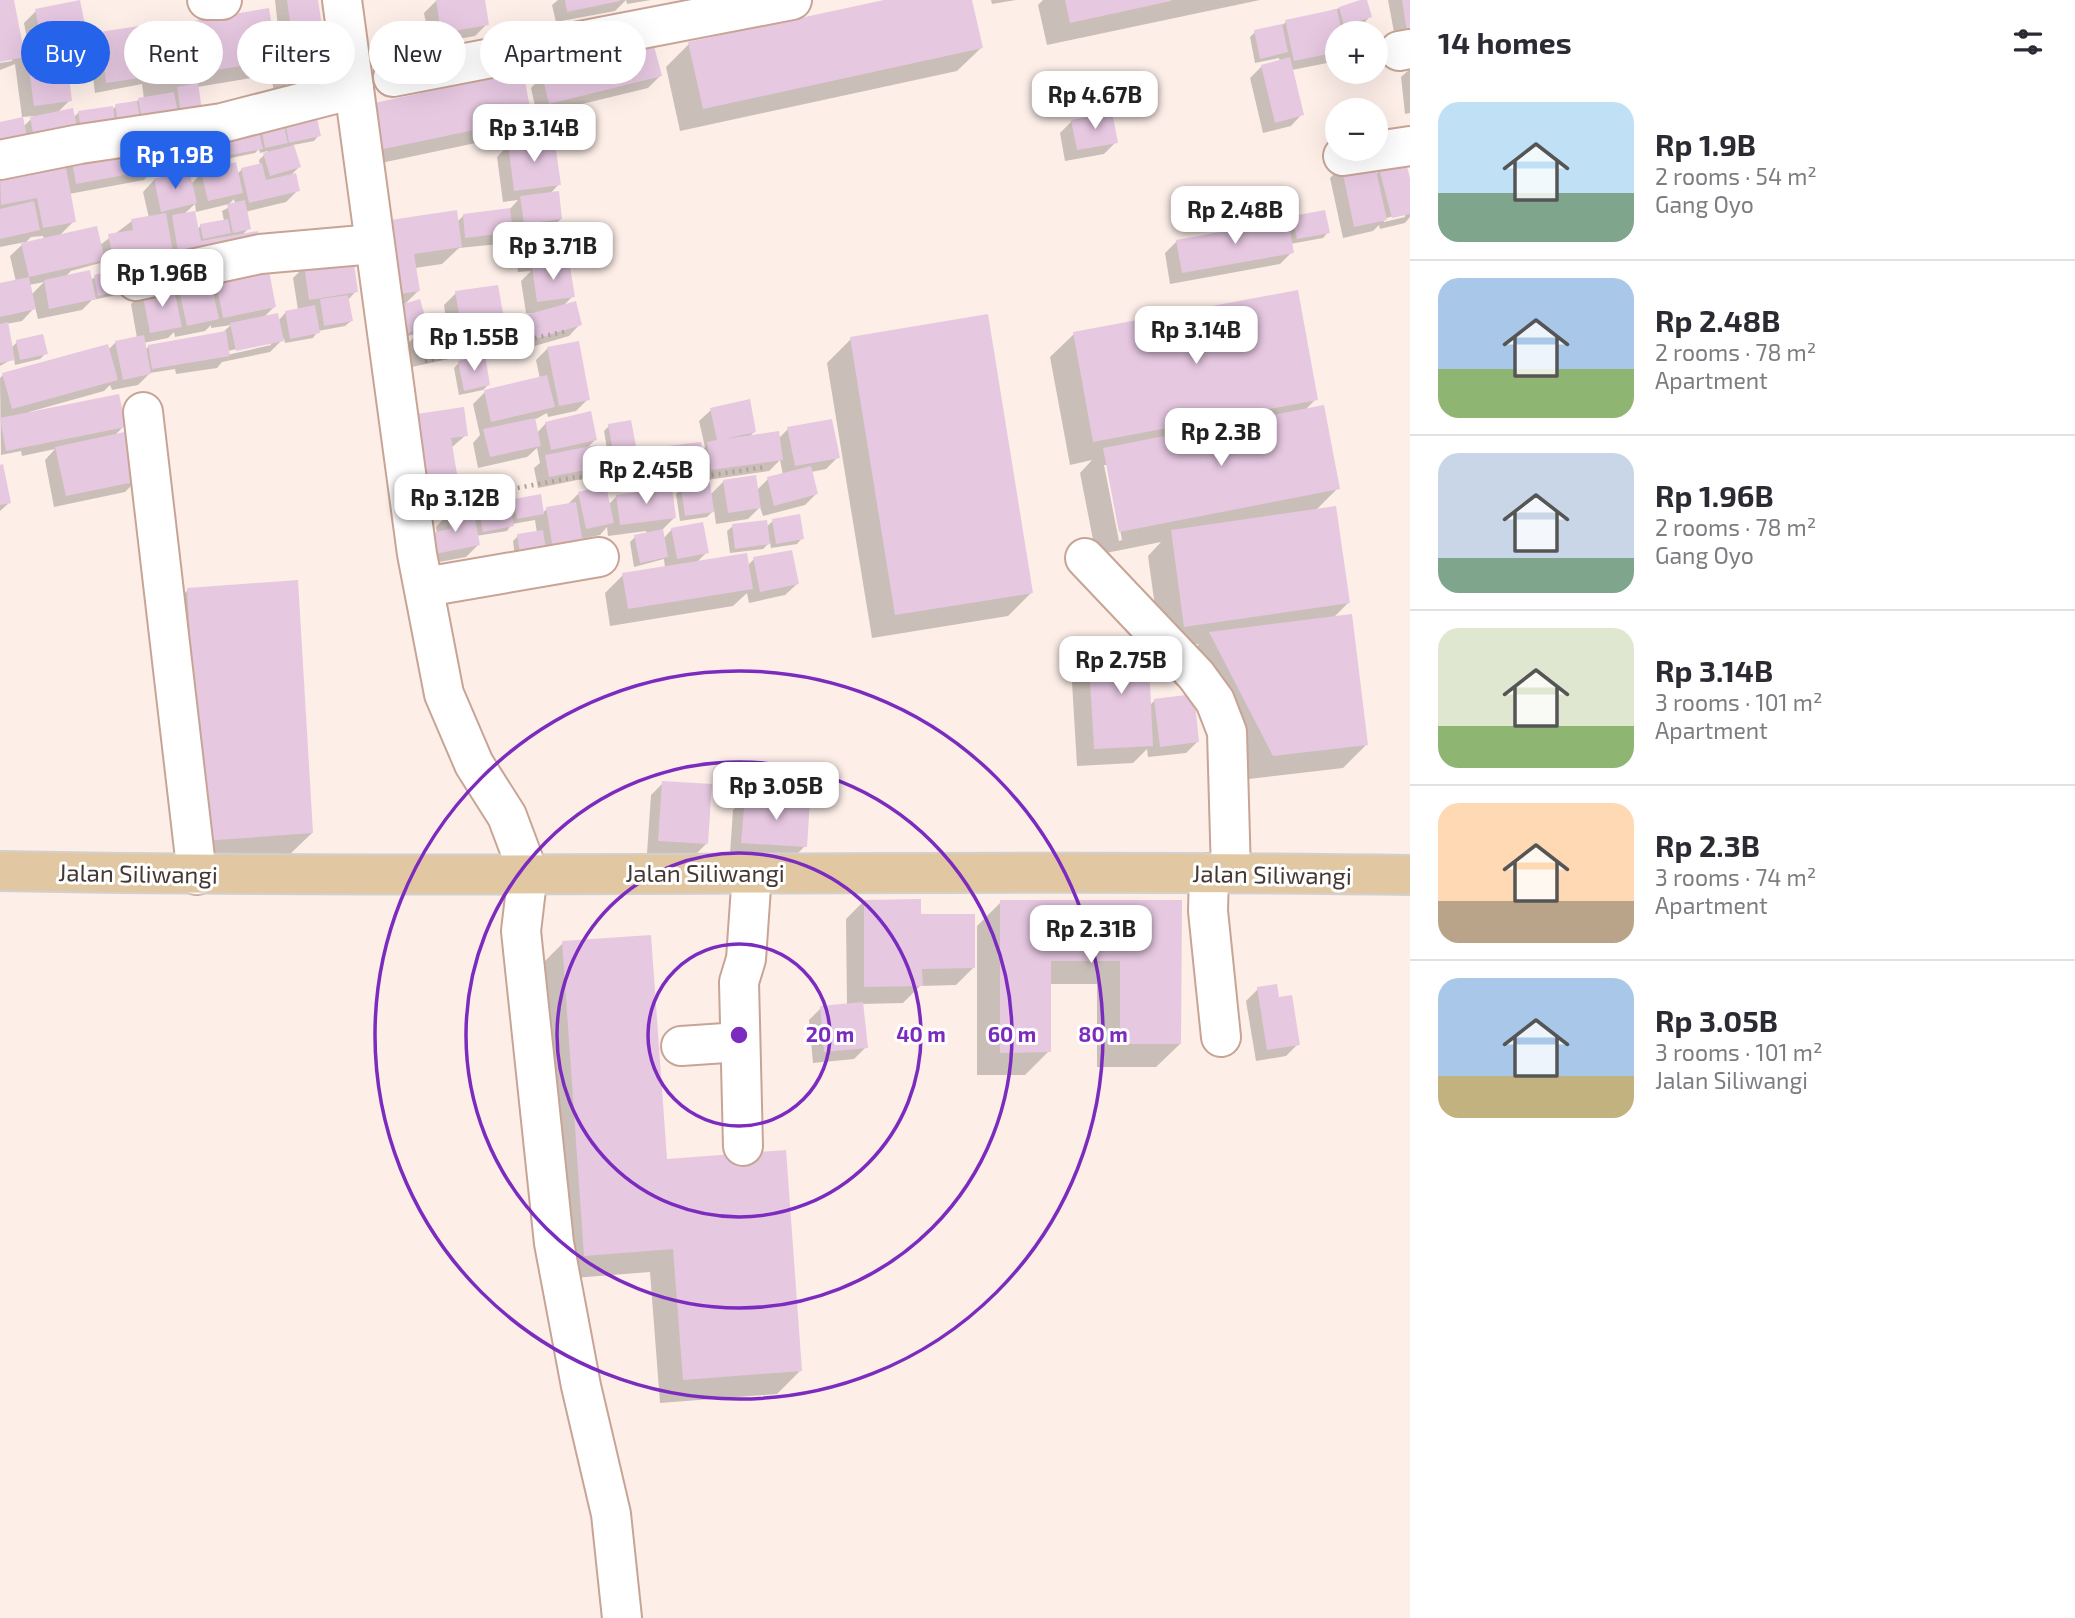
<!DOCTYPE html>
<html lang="en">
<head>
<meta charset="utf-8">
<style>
  :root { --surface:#fff; --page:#f2f2f3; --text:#2b2b33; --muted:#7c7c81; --line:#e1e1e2; --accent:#2563eb }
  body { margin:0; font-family:"Exo 2",sans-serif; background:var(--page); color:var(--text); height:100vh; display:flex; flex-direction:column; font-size:26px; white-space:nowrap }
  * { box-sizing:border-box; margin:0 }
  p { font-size:23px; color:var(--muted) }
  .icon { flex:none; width:38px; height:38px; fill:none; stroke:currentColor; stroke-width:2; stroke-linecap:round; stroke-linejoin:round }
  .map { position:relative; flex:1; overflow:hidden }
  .sheet { display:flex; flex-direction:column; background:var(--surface); width:665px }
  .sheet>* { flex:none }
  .banner { position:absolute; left:21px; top:21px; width:665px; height:63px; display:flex; gap:14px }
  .fabs { position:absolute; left:1325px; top:21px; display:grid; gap:14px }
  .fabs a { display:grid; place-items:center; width:63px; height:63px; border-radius:50%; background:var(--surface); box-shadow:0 7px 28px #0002; font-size:35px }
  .price { position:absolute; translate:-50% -60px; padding:0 16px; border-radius:14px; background:#fff; color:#222; font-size:23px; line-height:46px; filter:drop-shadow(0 2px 4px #0008) }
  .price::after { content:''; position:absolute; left:50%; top:42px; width:21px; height:16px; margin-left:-10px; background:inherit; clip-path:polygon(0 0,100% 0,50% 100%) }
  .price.active { background:var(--accent); color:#fff }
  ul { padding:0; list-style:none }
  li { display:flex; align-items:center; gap:21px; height:175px; padding:0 28px }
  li+li { border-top:2px solid var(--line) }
  li span { display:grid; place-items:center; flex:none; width:196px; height:140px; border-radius:21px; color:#555 }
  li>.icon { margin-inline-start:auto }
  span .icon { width:84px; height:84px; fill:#fffc; stroke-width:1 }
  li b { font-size:30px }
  h2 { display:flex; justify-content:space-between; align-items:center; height:84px; padding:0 28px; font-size:30px }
  .tag { padding:0 24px; border-radius:32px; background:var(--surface); box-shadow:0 7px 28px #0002; font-size:24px; line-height:63px }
  .tag.active { background:var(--accent); color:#fff }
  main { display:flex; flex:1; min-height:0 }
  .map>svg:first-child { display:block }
</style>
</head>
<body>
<main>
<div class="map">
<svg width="1410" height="1618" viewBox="0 0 1410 1618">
  <rect width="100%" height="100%" fill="#fdeee8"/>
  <g fill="#0003" fill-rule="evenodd">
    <polygon points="0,0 12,0 22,54 29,49 24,23 36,11 84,30 72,42 63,44 70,100 57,113 73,118 79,112 112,110 116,106 144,99 142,84 95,93 89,45 100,34 145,38 154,30 275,59 257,77 197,87 202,124 25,159 0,123 23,127 34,116 22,117 15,64 0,70 0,63 12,61 12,58 0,60"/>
    <polygon points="275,0 316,0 322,38 310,50 281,54"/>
    <polygon points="483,0 487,24 475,36 430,44 424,13 436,1"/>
    <polygon points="558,0 626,0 615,11 556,22 552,5"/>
    <polygon points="626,0 651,0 627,4"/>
    <polygon points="892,0 970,0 981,48 957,71 680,131 666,67 689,44"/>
    <polygon points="991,0 1016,0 992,4"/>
    <polygon points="1043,0 1260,0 1047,45 1038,5"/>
    <polygon points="1388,0 1410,0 1410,40 1396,43"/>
    <polygon points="1340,8 1370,16 1365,22 1339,30 1337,57 1332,62 1292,70 1302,114 1291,126 1263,133 1250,78 1262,66 1280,62 1279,58 1255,63 1250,37 1255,32 1282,25 1286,22"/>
    <polygon points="322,52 275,103 271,70 283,58"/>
    <polygon points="1410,69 1410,113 1405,114 1401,77"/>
    <polygon points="542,76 660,76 648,88 537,115 531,88"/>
    <polygon points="1337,115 1337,149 1332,158 1328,124"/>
    <polygon points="530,117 513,135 362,167 353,123"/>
    <polygon points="1072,121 1116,142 1104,154 1065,161 1060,133"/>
    <path d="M286,123l33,12 -5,6 -21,4 6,22 -10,10 9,13 -12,12 -41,10 4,16 -8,8 -115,57 -34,7 -10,10 -44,9 -3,-12 -13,14 -16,3 5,24 6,-6 29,11 -6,6 -25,6 -1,-7 -14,8v-81l16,-3 -6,-26 15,-14 -25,5v-71l65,-12 90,4 -11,12 -75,14 5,27 -15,15 41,9 32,-24 17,-3 -6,-26 11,-12 37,4 11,-11 35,1 5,-5 18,-4 -1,-5 9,-9 -8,2 -1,-4 -4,4 -58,12 -2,-11 -4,4 -29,5 -3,-20zM234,199l1,5 -13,7 2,10 -23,4 -4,5 -14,-15 12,-11 1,8 33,-8zM43,236l1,4 -20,4 7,-7zM100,263l1,6 25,-5 1,5 -32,8 -5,4 -25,-4 6,-6zM44,282l-13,13 -2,-10z"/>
    <path d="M508,145l51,39 -9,10 11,25 -9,8 12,29 -9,9 18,31 -10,10 17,18 -11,12 -55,16 -5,-15 -8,8 -25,4 -4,-19 4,-4 -10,2 4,17 -12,12 -51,11 -4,-20 16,-15 -27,7 -32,-99 97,-19 7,-7 45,-5 9,-10 -15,2 -6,-45zM512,231v4l11,-1 -9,8 4,30 13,-1 -10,10 5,32 10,1 -17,5 -13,14 -15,-11 10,-10 -45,-19 -12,12 4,25 -31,6 9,-9 -23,-21 15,-15 -3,-23 27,-4 17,-16 40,-4z"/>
    <path d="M1404,164l6,22v31l-5,6 -25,6 -1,-4 -6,6 -30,7 -13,-60 12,-12 33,9 5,-5zM1405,213v4l-21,5 -1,-3z"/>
    <polygon points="1293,218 1328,232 1323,238 1290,244 1292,252 1280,264 1170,284 1165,253 1177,241 1287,224"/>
    <path d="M305,266l51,25 -8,9 3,21 -6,5 -27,5 -5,7 -28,5 -1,-5 -14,14 -48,10 -5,6 -41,6 -1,-5 -25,4 -12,12 -26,5 -2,-5 -6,6 -75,21 1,2 94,12 -10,10 23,44 -12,12 -71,15 -9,-47 10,-11 -33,7 -1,-5 -20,4 -1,-77 3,-3 105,-25 8,-8 21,-4 -6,-34 11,-11 74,-14 58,28 -11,11 15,3 8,-9 12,-2 -5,-32zM211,325v3l20,-3 -10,9 -72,12 -4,4 -2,-7 25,-5 6,-6 1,5 30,-6zM271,342v3l-44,10v-4z"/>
    <path d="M1074,334l242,65 -11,11 33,78 -23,23 33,92 -15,15 34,126 -24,24 -94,11 -62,-122 12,-13 -38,6 -13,-94 13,-14 -65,13 -16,-82 12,-13 -22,5 -20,-108zM1104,465h4l14,75 -3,1z"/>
    <polygon points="851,339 1032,592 1008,616 872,638 827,363"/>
    <polygon points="548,348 588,399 576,411 548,417 547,413 534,420 537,433 546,423 595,440 586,449 599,466 587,478 538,488 534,468 540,463 537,448 527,457 478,468 473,443 480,435 473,404 485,392 540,379 536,360"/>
    <polygon points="459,363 489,384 483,390 459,395 454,368"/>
    <polygon points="711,410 755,431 749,437 778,439 788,429 838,457 826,469 811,472 816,494 805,505 763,516 760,507 748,519 716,524 714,510 707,517 680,521 676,494 682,488 710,495 724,481 757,490 768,479 783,475 780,460 769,471 700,481 699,474 668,479 666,470 659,478 623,485 619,462 624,457 662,456 669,448 701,451 705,447 699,421"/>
    <polygon points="609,426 634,446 629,451 608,455 604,431"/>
    <polygon points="399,429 466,435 451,448 455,473 443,485 408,490"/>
    <polygon points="0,467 9,503 0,511"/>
    <polygon points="578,494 608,505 617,496 674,518 662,530 663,539 672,529 707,552 696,563 747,566 754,559 797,584 785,595 749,603 747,593 733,606 610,626 605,593 623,575 665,568 664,559 634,567 630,542 635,537 647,534 646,531 608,536 607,527 600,535 581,539 516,566 513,541 518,536 537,533 535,520 512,524 507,531 476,536 478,545 466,557 418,566 437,534 436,527 447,515 473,510 478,501 509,506 514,500 542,513 547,509 566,506"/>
    <polygon points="773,521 802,538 797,544 771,548 770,542 763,549 730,553 727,531 733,526 766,527"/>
    <polygon points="188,590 312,833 288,856 180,864 164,613"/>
    <polygon points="1089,648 1149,706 1155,700 1198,741 1186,753 1148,757 1147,749 1133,763 1077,766 1071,666"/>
    <polygon points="663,783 707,843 695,855 647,853 651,795"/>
    <polygon points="745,799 805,846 793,858 730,854 733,810"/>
    <polygon points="864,901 919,916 974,967 956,985 920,986 903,1003 862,1004 866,1047 854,1059 813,1063 809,1020 821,1008 847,1006 846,919"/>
    <polygon points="1001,902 1181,902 1180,1044 1156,1067 1097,1067 1097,984 1049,984 1049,1051 1025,1075 977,1075 977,926"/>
    <polygon points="563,943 665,1161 800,1371 777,1394 660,1403 650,1272 561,1279 539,967"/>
    <polygon points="1258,989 1277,999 1298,1044 1286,1056 1256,1061 1246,1001"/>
  </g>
  <g fill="#e6c8e1">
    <polygon points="0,0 14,0 25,57 0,62"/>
    <polygon points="80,0 86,30 41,39 35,9"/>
    <polygon points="287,0 318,0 324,39 293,43"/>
    <polygon points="436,0 485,0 489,25 441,33"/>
    <polygon points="565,0 620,0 620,1 567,12"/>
    <polygon points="884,0 972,0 983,48 703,109 688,42"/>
    <polygon points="1065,0 1171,0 1171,1 1070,23"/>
    <polygon points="1360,0 1367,0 1372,17 1344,26 1339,7"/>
    <polygon points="1402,0 1410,0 1410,32 1407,32"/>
    <polygon points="269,8 277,60 161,79 153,28"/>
    <polygon points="1337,9 1342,33 1337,33 1337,52 1294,61 1285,20"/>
    <polygon points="1282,24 1288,52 1260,59 1254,30"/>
    <polygon points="145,25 153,76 106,83 100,32"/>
    <polygon points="65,43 72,101 34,106 26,48"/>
    <polygon points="654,46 662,76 549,104 542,75"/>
    <polygon points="323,50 328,86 287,92 282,56"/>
    <polygon points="1290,57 1304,115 1275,123 1261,65"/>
    <polygon points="523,71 532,118 379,150 370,104"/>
    <polygon points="198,83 204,124 183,127 177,87"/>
    <polygon points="174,92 180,124 144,131 138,98"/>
    <polygon points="137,101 141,125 119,129 115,104"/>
    <polygon points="1376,105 1382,142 1376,143 1376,110 1356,109"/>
    <polygon points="113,106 116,132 82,137 78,111"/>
    <polygon points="73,108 80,140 36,149 30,117"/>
    <polygon points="1112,112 1118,143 1077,150 1071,120"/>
    <polygon points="316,114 321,136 289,143 285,121"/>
    <polygon points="23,117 30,152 0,158 0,122"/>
    <polygon points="283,122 288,143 265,148 261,127"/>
    <polygon points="257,123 263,149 202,160 197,135"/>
    <polygon points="195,131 198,153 167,158 164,136"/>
    <polygon points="554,136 561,185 514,191 508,143"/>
    <polygon points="152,140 157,169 76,184 71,156"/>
    <polygon points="294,145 301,167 270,176 263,153"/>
    <polygon points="1373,157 1387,220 1354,227 1341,164"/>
    <polygon points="65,162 76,222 43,228 37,198 1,205 0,175"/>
    <polygon points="236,162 243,193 208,201 201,171"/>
    <polygon points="1406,162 1410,179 1410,214 1392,218 1379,169"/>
    <polygon points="262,163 266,180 296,173 300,191 249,203 241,168"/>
    <polygon points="189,170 197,203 161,212 154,179"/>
    <polygon points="559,191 562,219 524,224 520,196"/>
    <polygon points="245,200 251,229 233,233 227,204"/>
    <polygon points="34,201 40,230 0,239 0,209"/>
    <polygon points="510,208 513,232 465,238 463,214"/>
    <polygon points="457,210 462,247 414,254 420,291 388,296 377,222"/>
    <polygon points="1325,210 1330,233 1297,239 1292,216"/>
    <polygon points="195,211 201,241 258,231 261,249 180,264 172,215"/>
    <polygon points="166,213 175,264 140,271 137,253 113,258 108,234 133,230 131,219"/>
    <polygon points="228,219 231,233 203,239 200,224"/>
    <polygon points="1288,220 1294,253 1182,273 1176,240"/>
    <polygon points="562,224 566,257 529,261 525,229"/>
    <polygon points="97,226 105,260 29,277 36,309 0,317 0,283 29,277 21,243"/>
    <polygon points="353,257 358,292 309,300 304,264"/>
    <polygon points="569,261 575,297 537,302 532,267"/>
    <polygon points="268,266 276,307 223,318 215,277"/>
    <polygon points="129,267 133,288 98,296 94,275"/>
    <polygon points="90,270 96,299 49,309 44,280"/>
    <polygon points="209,273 219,319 187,326 177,281"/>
    <polygon points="173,285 182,327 150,333 142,291"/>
    <polygon points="498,285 503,313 460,320 455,291"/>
    <polygon points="1298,290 1318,400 1093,442 1073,332"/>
    <polygon points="348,295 353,321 324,326 320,299"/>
    <polygon points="420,299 428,327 398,336 390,308"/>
    <polygon points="576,301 582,325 525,342 518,317"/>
    <polygon points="315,305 320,333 290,339 285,311"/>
    <polygon points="278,313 284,341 236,351 230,323"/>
    <polygon points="988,314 1033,593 895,615 850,337"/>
    <polygon points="504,317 509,340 481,345 477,322"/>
    <polygon points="8,322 15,360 0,363 0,324"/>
    <polygon points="467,324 472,346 419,358 414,335"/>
    <polygon points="226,331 230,356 152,369 148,345"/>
    <polygon points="43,334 48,354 20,360 16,340"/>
    <polygon points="144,335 151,374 123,380 115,341"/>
    <polygon points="579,341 590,400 559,406 547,347"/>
    <polygon points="108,344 118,380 12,409 2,373"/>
    <polygon points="485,355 490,385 464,391 458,361"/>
    <polygon points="547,375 555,407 491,422 484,390"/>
    <polygon points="119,394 126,427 6,451 0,418"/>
    <polygon points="750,399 756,432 724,439 779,431 783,460 711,470 707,442 717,440 710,408"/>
    <polygon points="1324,405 1340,489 1119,532 1103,448"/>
    <polygon points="464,407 468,436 451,438 457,474 420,480 410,415"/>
    <polygon points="591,411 597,440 551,450 545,422"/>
    <polygon points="535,418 541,446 490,457 483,429"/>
    <polygon points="832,419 840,458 795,466 787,427"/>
    <polygon points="631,420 636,446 613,451 608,424"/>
    <polygon points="129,431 139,481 66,496 55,447"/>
    <polygon points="701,442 705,469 673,474 668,446"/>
    <polygon points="596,445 601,467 549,477 545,455"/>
    <polygon points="662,448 666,473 628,480 623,455"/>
    <polygon points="3,464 11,503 0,505 0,465"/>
    <polygon points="811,466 818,494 774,506 767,477"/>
    <polygon points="756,475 761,508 728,513 723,480"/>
    <polygon points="710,482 714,512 685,516 681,487"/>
    <polygon points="606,486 614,523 586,529 578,492"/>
    <polygon points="672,487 676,518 620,525 616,495"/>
    <polygon points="508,494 514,526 483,532 477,500"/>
    <polygon points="541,494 544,514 517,519 514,499"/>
    <polygon points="576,502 583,544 553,549 546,507"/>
    <polygon points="1336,506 1350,603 1184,627 1171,530"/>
    <polygon points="473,508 480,545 430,555 426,534 450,529 447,513"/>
    <polygon points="800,514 804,539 776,544 772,519"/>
    <polygon points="767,520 770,544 735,549 732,524"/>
    <polygon points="703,522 709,553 677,559 671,528"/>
    <polygon points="663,529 668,557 640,563 634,535"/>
    <polygon points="543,530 547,558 521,561 517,534"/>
    <polygon points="792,550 799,584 760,592 753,557"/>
    <polygon points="747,553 753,589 628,609 622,573"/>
    <polygon points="298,580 313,833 203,841 187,588"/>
    <polygon points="1352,614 1368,745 1273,756 1209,632"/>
    <polygon points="1148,643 1153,746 1094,749 1088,646"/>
    <polygon points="1194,694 1199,742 1160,747 1154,699"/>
    <polygon points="662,781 712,784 708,844 658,841"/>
    <polygon points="745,797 810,801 807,847 741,843"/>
    <polygon points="921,899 921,914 975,914 975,968 922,969 923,986 864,987 864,900"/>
    <polygon points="1000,900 1182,900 1181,1044 1120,1044 1120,961 1051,961 1051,1052 1000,1053"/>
    <polygon points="651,935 667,1159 786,1150 802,1371 683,1380 673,1249 584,1256 562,941"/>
    <polygon points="1277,984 1279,997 1292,995 1300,1045 1267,1050 1257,987"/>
    <polygon points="863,1002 868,1048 824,1052 820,1006"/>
  </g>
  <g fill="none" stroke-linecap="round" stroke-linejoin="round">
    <g stroke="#c7a495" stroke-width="42">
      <g id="minor">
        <polyline points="207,0 222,0"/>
        <polyline points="342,0 417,554 444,694 474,764 507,816 528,872 521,931 554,1243 581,1386 611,1514 622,1618"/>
        <polyline points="1399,51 1410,49"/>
        <polyline points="393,77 792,0"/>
        <polyline points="1343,156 1410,146"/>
        <polyline points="0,160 80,144 222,123 354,89"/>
        <polyline points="136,281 260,254 374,244"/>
        <polyline points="143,412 197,875"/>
        <polyline points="1085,558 1196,675 1215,701 1227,732 1231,873"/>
        <polyline points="425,587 599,557"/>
        <polyline points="1209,873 1208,911 1221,1037"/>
        <polyline points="681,1046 740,1042"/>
        <polyline points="743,1146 739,982 746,959 752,873"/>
      </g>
    </g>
    <g stroke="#d2cfce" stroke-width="42">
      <path id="major" d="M0,871c470,9 940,-3 1410,4"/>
    </g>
    <g stroke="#b0a19b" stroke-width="4.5" stroke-dasharray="2 5" stroke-linecap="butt">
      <polyline points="425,361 568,331"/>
      <polyline points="442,502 576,477 650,484 766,467"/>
    </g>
    <use href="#minor" stroke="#fff" stroke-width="38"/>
    <use href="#major" stroke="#e1c8a3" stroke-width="38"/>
  </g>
  <g fill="none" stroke="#7b2cbf" stroke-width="3.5">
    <circle cx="739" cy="1035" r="91"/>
    <circle cx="739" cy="1035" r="182"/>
    <circle cx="739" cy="1035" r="273"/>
    <circle cx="739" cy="1035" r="364"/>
  </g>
  <g text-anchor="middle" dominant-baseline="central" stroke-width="6" stroke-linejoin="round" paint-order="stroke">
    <g font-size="24" fill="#453731" stroke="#fff">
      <text x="705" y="872">Jalan Siliwangi</text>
      <text transform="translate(138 873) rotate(1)">Jalan Siliwangi</text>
      <text transform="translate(1272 874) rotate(1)">Jalan Siliwangi</text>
    </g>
  </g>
  <circle cx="739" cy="1035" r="10" fill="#7b2cbf" stroke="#fff" stroke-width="3.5"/>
  <g font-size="21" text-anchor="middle" font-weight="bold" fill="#7b2cbf" stroke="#fff" stroke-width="6" stroke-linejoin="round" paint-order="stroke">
    <text x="830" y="1042">20 m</text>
    <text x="921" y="1042">40 m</text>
    <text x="1012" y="1042">60 m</text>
    <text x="1103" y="1042">80 m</text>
  </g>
</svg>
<div class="fabs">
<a>+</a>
<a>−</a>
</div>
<b class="price" style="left:1095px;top:131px">Rp 4.67B</b>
<b class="price" style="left:534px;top:164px">Rp 3.14B</b>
<b class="price active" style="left:175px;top:191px">Rp 1.9B</b>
<b class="price" style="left:1235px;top:246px">Rp 2.48B</b>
<b class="price" style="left:553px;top:282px">Rp 3.71B</b>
<b class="price" style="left:162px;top:309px">Rp 1.96B</b>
<b class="price" style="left:1196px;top:366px">Rp 3.14B</b>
<b class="price" style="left:474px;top:373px">Rp 1.55B</b>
<b class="price" style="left:1221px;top:468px">Rp 2.3B</b>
<b class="price" style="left:646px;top:506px">Rp 2.45B</b>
<b class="price" style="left:455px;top:534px">Rp 3.12B</b>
<b class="price" style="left:1121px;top:696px">Rp 2.75B</b>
<b class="price" style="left:776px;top:822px">Rp 3.05B</b>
<b class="price" style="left:1091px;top:965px">Rp 2.31B</b>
<div class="banner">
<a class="tag active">Buy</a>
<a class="tag">Rent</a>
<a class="tag">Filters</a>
<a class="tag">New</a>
<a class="tag">Apartment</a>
</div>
</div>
<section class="sheet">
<h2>14 homes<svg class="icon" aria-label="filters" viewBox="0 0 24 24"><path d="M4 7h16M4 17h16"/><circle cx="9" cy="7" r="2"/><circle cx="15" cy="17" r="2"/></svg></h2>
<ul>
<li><span style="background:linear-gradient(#bfe0f5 65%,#7fa58c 0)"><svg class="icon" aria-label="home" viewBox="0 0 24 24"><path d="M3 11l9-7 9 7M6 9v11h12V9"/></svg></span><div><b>Rp 1.9B</b><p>2 rooms · 54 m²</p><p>Gang Oyo</p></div></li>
<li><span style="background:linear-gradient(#a9c7e8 65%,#8fb573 0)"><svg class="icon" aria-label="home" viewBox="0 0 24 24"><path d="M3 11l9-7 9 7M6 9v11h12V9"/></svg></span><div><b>Rp 2.48B</b><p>2 rooms · 78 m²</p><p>Apartment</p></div></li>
<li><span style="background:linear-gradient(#c9d6e8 75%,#7fa58c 0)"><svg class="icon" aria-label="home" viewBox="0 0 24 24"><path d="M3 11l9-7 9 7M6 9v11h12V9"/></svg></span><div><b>Rp 1.96B</b><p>2 rooms · 78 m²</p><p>Gang Oyo</p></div></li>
<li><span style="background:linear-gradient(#dfe7d0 70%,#8fb573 0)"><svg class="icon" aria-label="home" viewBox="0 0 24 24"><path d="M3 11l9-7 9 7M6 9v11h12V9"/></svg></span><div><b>Rp 3.14B</b><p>3 rooms · 101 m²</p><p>Apartment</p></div></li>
<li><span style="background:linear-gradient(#ffd9b3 70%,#b9a48a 0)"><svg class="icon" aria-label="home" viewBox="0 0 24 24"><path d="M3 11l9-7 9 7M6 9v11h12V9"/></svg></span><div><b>Rp 2.3B</b><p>3 rooms · 74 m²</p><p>Apartment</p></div></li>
<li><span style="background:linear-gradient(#a9c7e8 70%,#c2b280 0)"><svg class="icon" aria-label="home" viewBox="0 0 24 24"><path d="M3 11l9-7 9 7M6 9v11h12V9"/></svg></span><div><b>Rp 3.05B</b><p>3 rooms · 101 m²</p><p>Jalan Siliwangi</p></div></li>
</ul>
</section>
</main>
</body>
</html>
